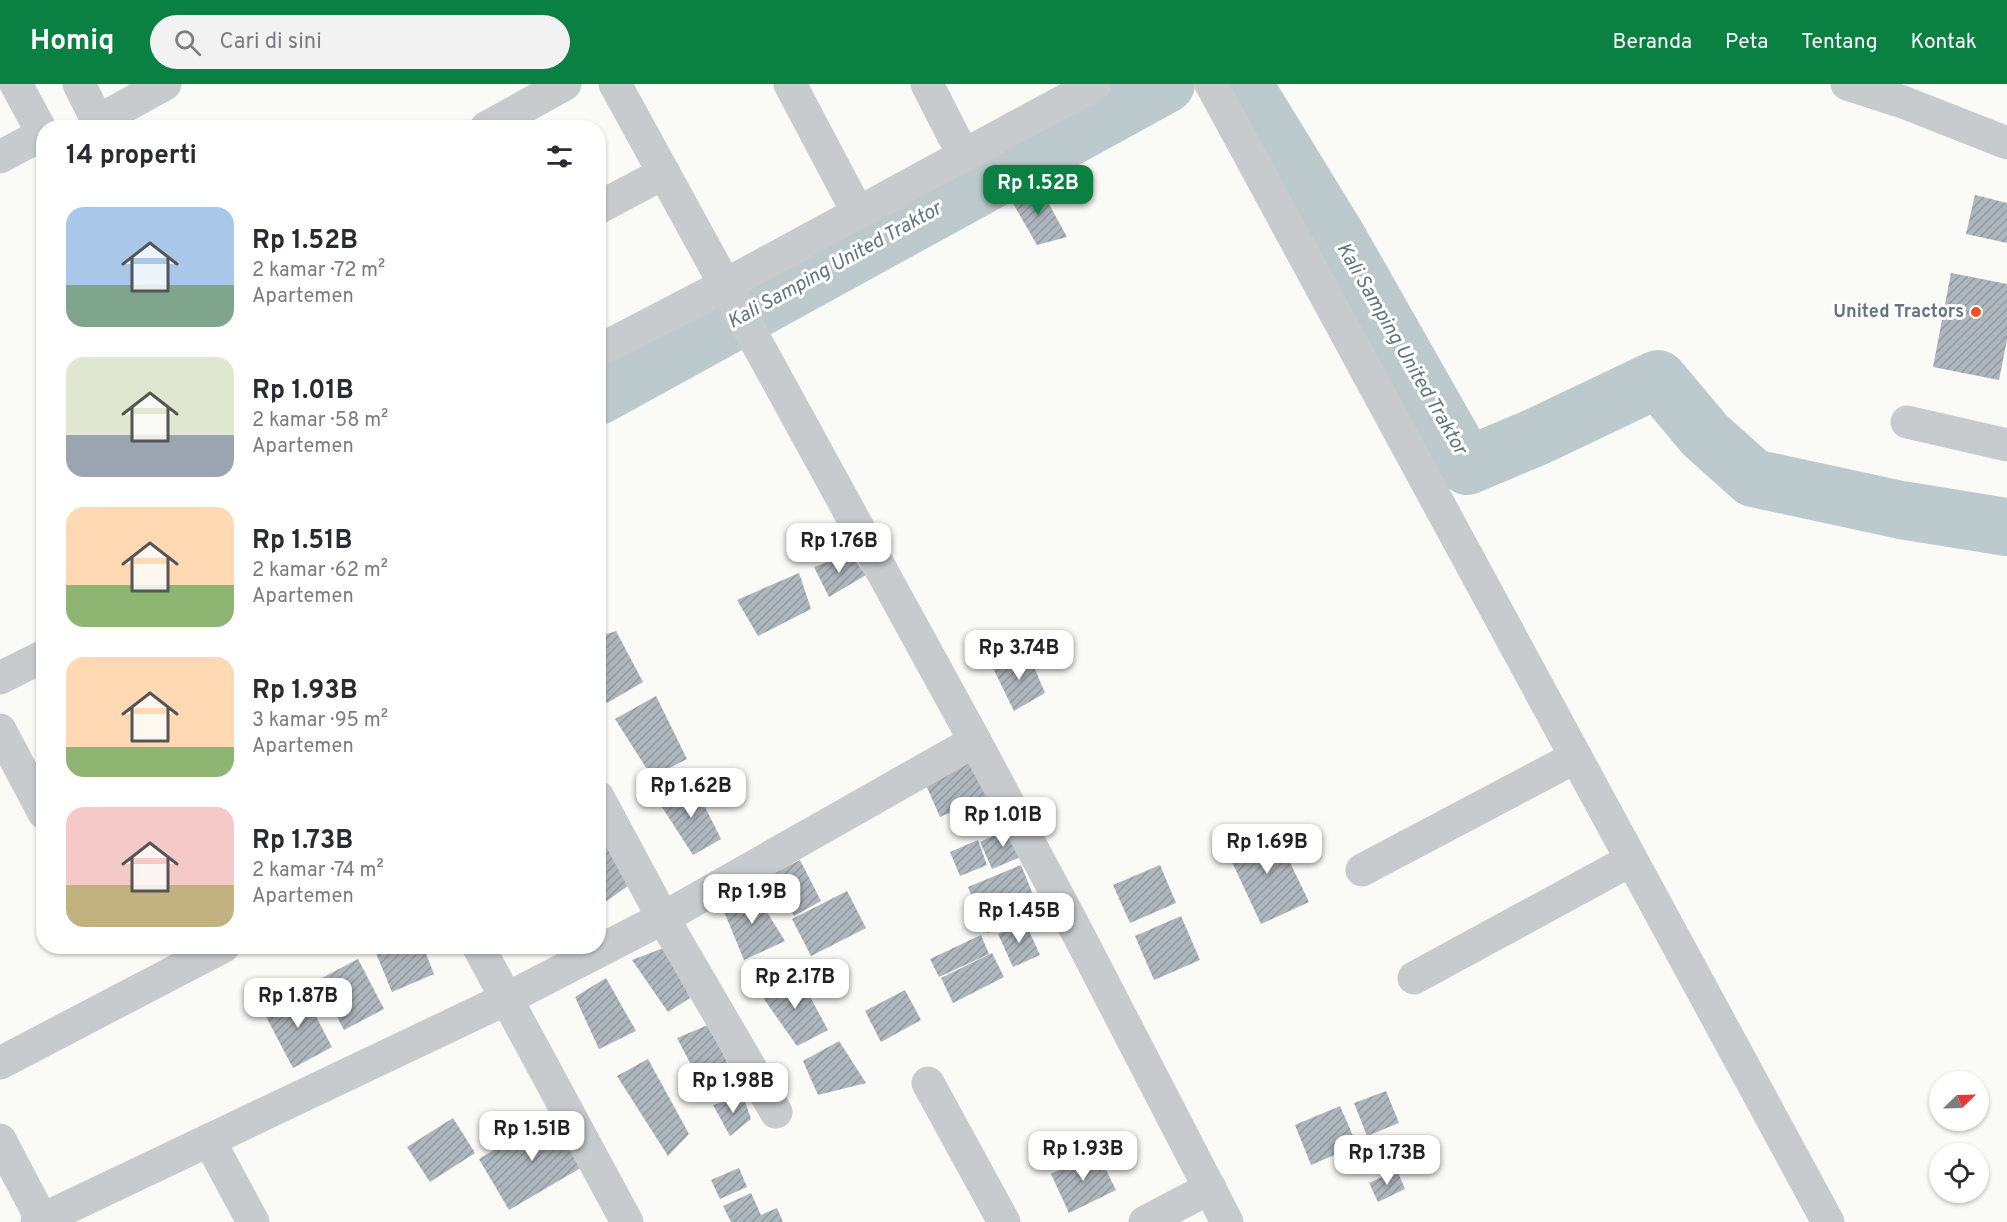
<!DOCTYPE html>
<html lang="id">
<head>
<meta charset="utf-8">
<style>
  :root { --surface:#fff; --page:#f2f2f3; --text:#2b2b33; --muted:#7c7c81; --accent:#0b8043 }
  body { margin:0; font-family:Overpass,sans-serif; background:var(--page); color:var(--text); height:100vh; display:flex; flex-direction:column; font-size:22px; white-space:nowrap }
  * { box-sizing:border-box; margin:0 }
  p { font-size:20px; color:var(--muted) }
  .icon { flex:none; width:33px; height:33px; fill:none; stroke:currentColor; stroke-width:2; stroke-linecap:round; stroke-linejoin:round }
  .map { position:relative; flex:1; overflow:hidden }
  .side { position:absolute; left:36px; top:36px; width:570px; height:834px; display:flex; flex-direction:column; background:var(--surface); border-radius:24px; box-shadow:0 2px 4px #0004 }
  .side>* { flex:none }
  .needle { width:39px; rotate:67deg }
  .fabs { position:absolute; left:1929px; top:987px; display:grid; gap:12px }
  .fabs a { display:grid; place-items:center; width:60px; height:60px; border-radius:50%; background:var(--surface); box-shadow:0 2px 4px #0004; font-size:30px }
  .price { position:absolute; translate:-50% -51px; padding:0 14px; border-radius:12px; background:#fff; color:#222; font-size:20px; line-height:39px; filter:drop-shadow(0 2px 3px #0008) }
  .price::after { content:''; position:absolute; left:50%; top:36px; width:18px; height:14px; margin-left:-9px; background:inherit; clip-path:polygon(0 0,100% 0,50% 100%) }
  .price.current { background:var(--accent); color:#fff }
  ul { padding:0; list-style:none }
  li { display:flex; align-items:center; gap:18px; height:150px; padding:0 30px }
  li span { display:grid; place-items:center; flex:none; width:168px; height:120px; border-radius:18px; color:#555 }
  li>.icon { margin-inline-start:auto }
  span .icon { width:72px; height:72px; fill:#fffc; stroke-width:1 }
  li b { font-size:26px }
  h2 { display:flex; justify-content:space-between; align-items:center; height:72px; padding:0 30px; font-size:26px }
  header { display:flex; align-items:center; gap:36px; box-sizing:border-box; height:84px; padding:0 30px; background:var(--accent); color:#fff }
  header strong { font-size:28px }
  nav { display:flex; gap:33px; margin-inline-start:auto; font-size:21px }
  .search { width:420px; height:54px; background:var(--page); display:flex; align-items:center; gap:15px; box-sizing:border-box; padding:0 21px; border-radius:33px; color:var(--muted); font-size:22px }
  .map>svg:first-child { display:block }
</style>
</head>
<body>
<header>
<strong>Homiq</strong>
<div class="search"><svg class="icon" aria-label="search" viewBox="0 0 24 24"><circle cx="10" cy="10" r="6"/><path d="M15 15l6 6"/></svg>Cari di sini</div>
<nav><a>Beranda</a><a>Peta</a><a>Tentang</a><a>Kontak</a></nav>
</header>
<div class="map">
<svg width="2007" height="1138" viewBox="0 0 2007 1138">
  <defs>
    <pattern id="building-hatch" width="6" height="6" patternUnits="userSpaceOnUse" patternTransform="scale(1.5)"><rect width="6" height="6" fill="#adb6bc"/><path d="M-1 1l2-2M0 6l6-6M5 7l2-2" fill="none" stroke="#90999e"/></pattern>
  </defs>
  <rect width="100%" height="100%" fill="#fafaf7"/>
  <g fill="none" stroke-linecap="round" stroke-linejoin="round">
    <g stroke="#bdcacd" stroke-width="58">
      <polyline points="1243,0 1338,155 1467,382 1536,353 1658,295 1705,351 1753,394 1901,426 2007,443"/>
      <polyline points="598,312 1166,0"/>
    </g>
  </g>
  <g fill="url(#building-hatch)">
    <polygon points="1037,98 1067,153 1037,161 1011,116"/>
    <polygon points="1975,111 2007,119 2007,159 1966,150"/>
    <polygon points="1951,189 2007,200 2007,256 1999,296 1933,283"/>
    <polygon points="850,470 866,491 829,513 814,483"/>
    <polygon points="799,489 811,525 758,552 737,516"/>
    <polygon points="616,547 643,598 607,619 598,604 598,553"/>
    <polygon points="1029,571 1045,609 1014,627 992,582"/>
    <polygon points="656,612 687,675 652,693 615,635"/>
    <polygon points="972,671 989,712 940,733 922,692"/>
    <polygon points="693,699 721,755 693,771 658,717"/>
    <polygon points="1272,741 1309,818 1261,840 1225,763"/>
    <polygon points="1013,743 1025,771 992,785 980,758"/>
    <polygon points="603,753 628,802 598,823 598,755"/>
    <polygon points="978,756 987,781 960,792 950,768"/>
    <polygon points="800,776 821,817 794,832 772,790"/>
    <polygon points="1021,781 1040,828 987,849 968,803"/>
    <polygon points="1160,781 1176,819 1130,839 1113,801"/>
    <polygon points="750,801 785,857 744,876 723,825"/>
    <polygon points="847,807 866,844 811,872 792,835"/>
    <polygon points="1181,832 1200,876 1154,896 1135,852"/>
    <polygon points="1025,838 1040,871 1013,883 998,850"/>
    <polygon points="981,851 989,870 939,893 930,875"/>
    <polygon points="373,862 423,862 434,890 392,908"/>
    <polygon points="666,863 690,914 668,928 632,876"/>
    <polygon points="992,869 1004,893 953,919 941,894"/>
    <polygon points="358,875 384,925 344,946 318,896"/>
    <polygon points="798,891 828,946 797,962 759,908"/>
    <polygon points="606,894 636,947 599,965 575,913"/>
    <polygon points="302,906 332,963 293,984 263,927"/>
    <polygon points="905,906 921,936 881,958 865,927"/>
    <polygon points="708,941 737,997 709,1015 677,954"/>
    <polygon points="839,957 866,999 818,1011 803,977"/>
    <polygon points="648,975 689,1050 668,1072 617,992"/>
    <polygon points="1386,1007 1399,1039 1367,1052 1354,1019"/>
    <polygon points="743,1012 751,1035 730,1052 713,1021"/>
    <polygon points="1340,1022 1357,1061 1311,1081 1295,1041"/>
    <polygon points="554,1031 584,1082 509,1126 479,1075"/>
    <polygon points="453,1034 475,1069 430,1098 407,1063"/>
    <polygon points="1097,1068 1116,1106 1069,1129 1051,1090"/>
    <polygon points="739,1084 747,1103 720,1115 711,1096"/>
    <polygon points="1397,1086 1405,1105 1378,1118 1369,1099"/>
    <polygon points="751,1109 761,1131 777,1124 783,1138 731,1138 723,1122"/>
  </g>
  <g fill="none" stroke-linecap="round" stroke-linejoin="round">
    <g stroke="#c7cbce" stroke-width="33">
      <polyline points="16,0 44,52"/>
      <polyline points="79,0 101,44"/>
      <polyline points="615,0 975,657 1076,846 1227,1138"/>
      <polyline points="790,0 858,129"/>
      <polyline points="927,0 954,53 965,71"/>
      <polyline points="1211,0 1828,1138"/>
      <polyline points="1847,0 1903,18 2007,59"/>
      <polyline points="98,37 165,0"/>
      <polyline points="486,44 565,0"/>
      <polyline points="0,73 43,50"/>
      <polyline points="598,124 664,89"/>
      <polyline points="598,267 725,201 1095,0"/>
      <polyline points="1907,338 2007,361"/>
      <polyline points="0,594 44,572"/>
      <polyline points="0,646 44,729"/>
      <polyline points="598,713 663,834 776,1028"/>
      <polyline points="1362,786 1576,673"/>
      <polyline points="478,862 627,1138"/>
      <polyline points="1414,894 1631,776"/>
      <polyline points="0,979 224,862"/>
      <polyline points="928,999 1004,1138"/>
      <polyline points="0,1056 43,1138"/>
      <polyline points="209,1056 253,1138"/>
      <polyline points="37,1138 506,915 663,834 975,657"/>
      <polyline points="1145,1138 1210,1104"/>
    </g>
  </g>
  <circle fill="#eb5226" stroke="#fff" stroke-width="2" cx="1976" cy="228" r="6"/>
  <g text-anchor="middle" dominant-baseline="central" stroke-width="6" stroke-linejoin="round" paint-order="stroke">
    <g font-size="18" font-weight="bold" fill="#637583" stroke="#fff" text-anchor="end">
      <text x="1964" y="228">United Tractors</text>
    </g>
    <g font-size="20" font-style="italic" fill="#5e757d" stroke="#fff">
      <text transform="translate(835 182) rotate(-29)">Kali Samping United Traktor</text>
      <text transform="translate(1401 265) rotate(60)">Kali Samping United Traktor</text>
    </g>
  </g>
</svg>
<div class="fabs">
<a><svg class="needle" viewBox="-14 -14 28 28"><path d="M0-13l5 13h-10z" fill="#e53935"/><path d="M0 13l5-13h-10z" fill="#7c7c81"/></svg></a>
<a><svg class="icon" aria-label="locate" viewBox="0 0 24 24"><circle cx="12" cy="12" r="6"/><path d="M12 2v4M12 18v4M2 12h4M18 12h4"/></svg></a>
</div>
<b class="price current" style="left:1038px;top:132px">Rp 1.52B</b>
<b class="price" style="left:839px;top:490px">Rp 1.76B</b>
<b class="price" style="left:1019px;top:597px">Rp 3.74B</b>
<b class="price" style="left:691px;top:735px">Rp 1.62B</b>
<b class="price" style="left:1003px;top:764px">Rp 1.01B</b>
<b class="price" style="left:1267px;top:791px">Rp 1.69B</b>
<b class="price" style="left:752px;top:841px">Rp 1.9B</b>
<b class="price" style="left:1019px;top:860px">Rp 1.45B</b>
<b class="price" style="left:795px;top:926px">Rp 2.17B</b>
<b class="price" style="left:298px;top:945px">Rp 1.87B</b>
<b class="price" style="left:733px;top:1030px">Rp 1.98B</b>
<b class="price" style="left:532px;top:1078px">Rp 1.51B</b>
<b class="price" style="left:1083px;top:1098px">Rp 1.93B</b>
<b class="price" style="left:1387px;top:1102px">Rp 1.73B</b>
<section class="side">
<h2>14 properti<svg class="icon" aria-label="filters" viewBox="0 0 24 24"><path d="M4 7h16M4 17h16"/><circle cx="9" cy="7" r="2"/><circle cx="15" cy="17" r="2"/></svg></h2>
<ul>
<li><span style="background:linear-gradient(#a9c7e8 65%,#7fa58c 0)"><svg class="icon" aria-label="home" viewBox="0 0 24 24"><path d="M3 11l9-7 9 7M6 9v11h12V9"/></svg></span><div><b>Rp 1.52B</b><p>2 kamar · 72 m²</p><p>Apartemen</p></div></li>
<li><span style="background:linear-gradient(#dfe7d0 65%,#9aa5b1 0)"><svg class="icon" aria-label="home" viewBox="0 0 24 24"><path d="M3 11l9-7 9 7M6 9v11h12V9"/></svg></span><div><b>Rp 1.01B</b><p>2 kamar · 58 m²</p><p>Apartemen</p></div></li>
<li><span style="background:linear-gradient(#ffd9b3 65%,#8fb573 0)"><svg class="icon" aria-label="home" viewBox="0 0 24 24"><path d="M3 11l9-7 9 7M6 9v11h12V9"/></svg></span><div><b>Rp 1.51B</b><p>2 kamar · 62 m²</p><p>Apartemen</p></div></li>
<li><span style="background:linear-gradient(#ffd9b3 75%,#8fb573 0)"><svg class="icon" aria-label="home" viewBox="0 0 24 24"><path d="M3 11l9-7 9 7M6 9v11h12V9"/></svg></span><div><b>Rp 1.93B</b><p>3 kamar · 95 m²</p><p>Apartemen</p></div></li>
<li><span style="background:linear-gradient(#f6c9c9 65%,#c2b280 0)"><svg class="icon" aria-label="home" viewBox="0 0 24 24"><path d="M3 11l9-7 9 7M6 9v11h12V9"/></svg></span><div><b>Rp 1.73B</b><p>2 kamar · 74 m²</p><p>Apartemen</p></div></li>
</ul>
</section>
</div>
</body>
</html>
